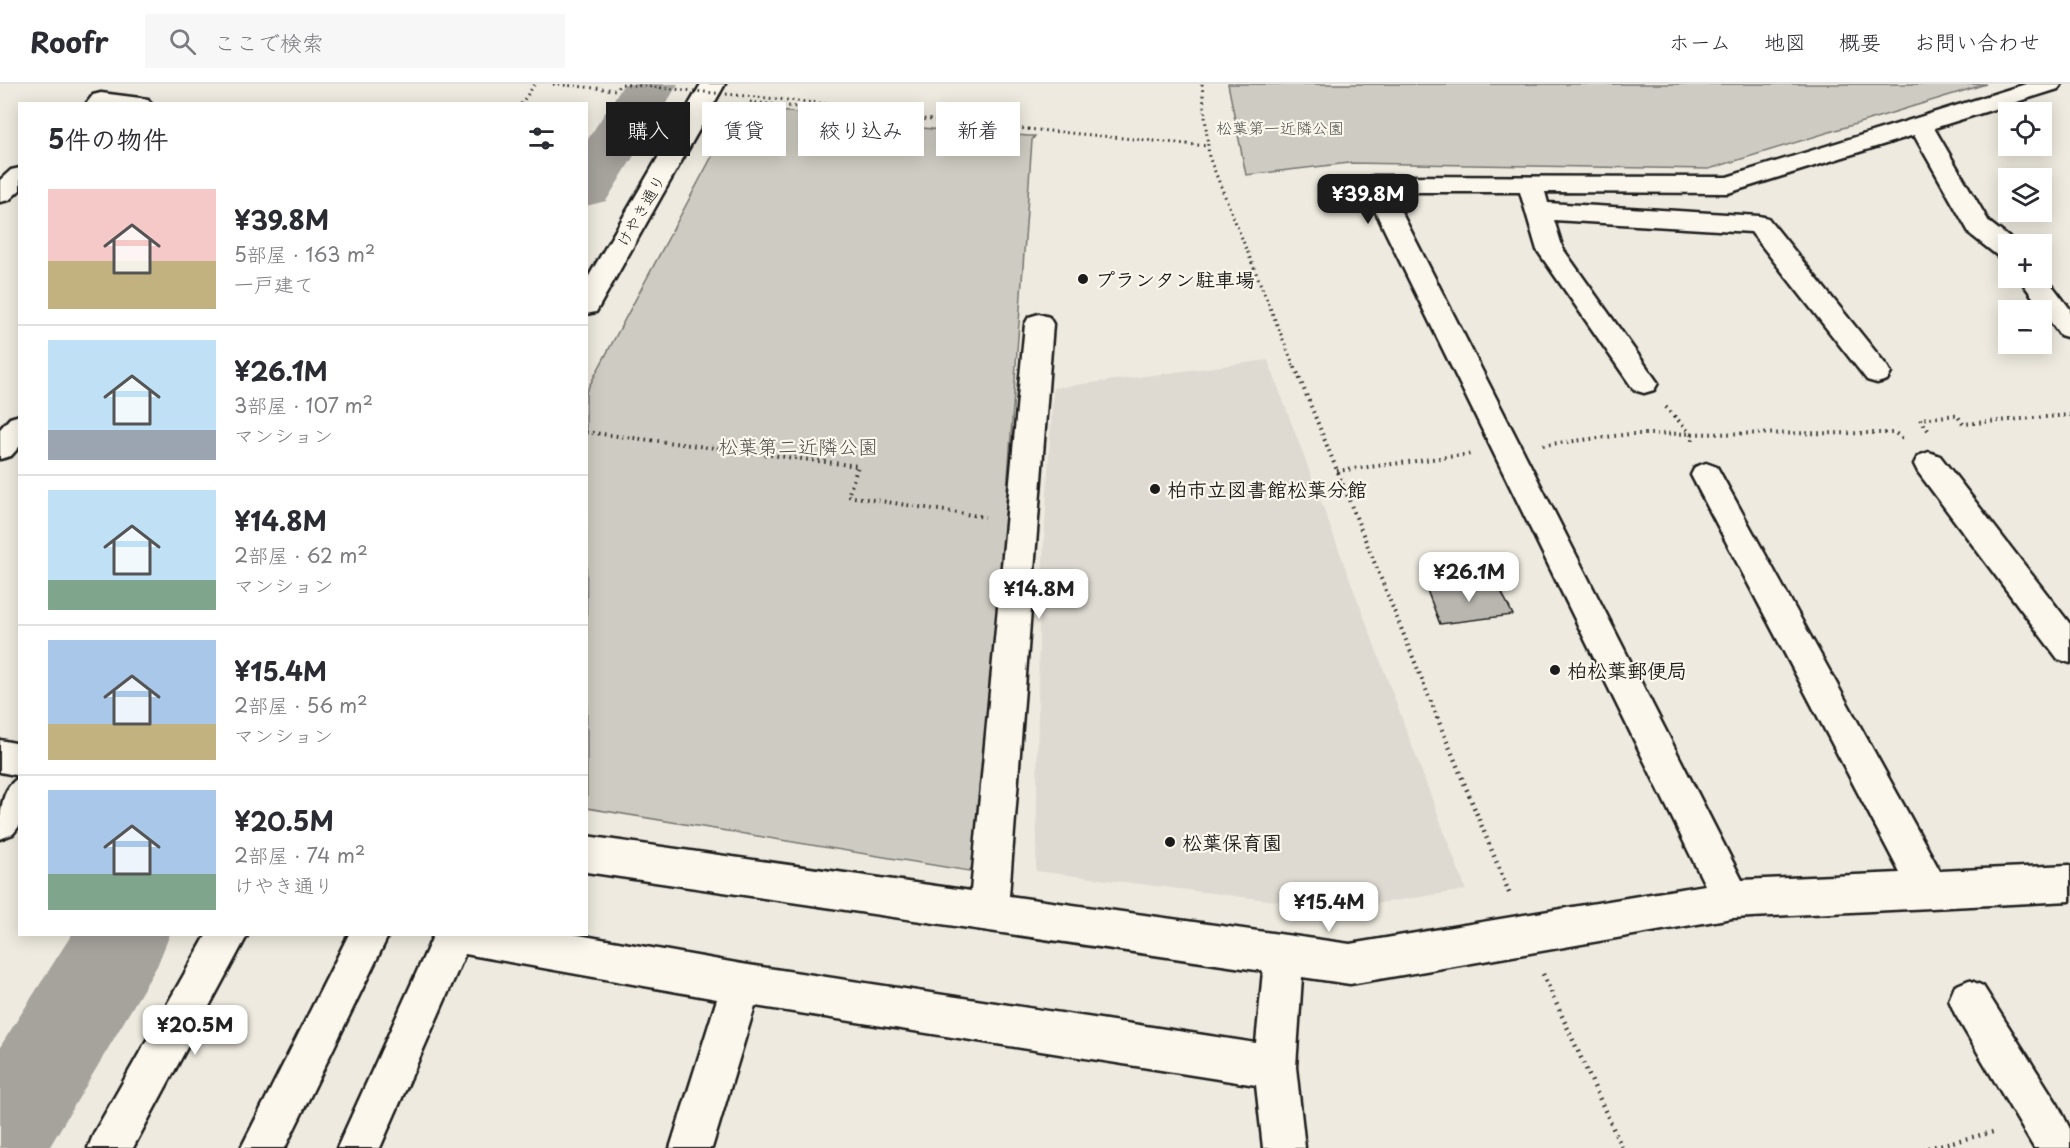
<!DOCTYPE html>
<html lang="ja">
<head>
<meta charset="utf-8">
<style>
  :root { --surface:#fff; --page:#f7f7f7; --text:#2b2b33; --muted:#7c7c81; --line:#e1e1e2; --accent:#1c1c1c }
  body { margin:0; font-family:"Playpen Sans","Klee One",sans-serif; background:var(--page); color:var(--text); height:100vh; display:flex; flex-direction:column; font-size:22px; white-space:nowrap }
  * { box-sizing:border-box; margin:0 }
  p { font-size:20px; color:var(--muted) }
  .icon { flex:none; width:33px; height:33px; fill:none; stroke:currentColor; stroke-width:2; stroke-linecap:round; stroke-linejoin:round }
  .map { position:relative; flex:1; overflow:hidden }
  .drawer { position:absolute; left:18px; top:18px; width:570px; height:834px; display:flex; flex-direction:column; background:var(--surface); border-radius:0px; box-shadow:0 3px 15px #0003 }
  .drawer>* { flex:none }
  .hud { position:absolute; left:606px; top:18px; width:570px; height:54px; display:flex; gap:12px }
  .buttons { position:absolute; left:1998px; top:18px; display:grid; gap:12px }
  .buttons a { display:grid; place-items:center; width:54px; height:54px; border-radius:0px; background:var(--surface); box-shadow:0 3px 15px #0003; font-size:30px }
  .price { position:absolute; translate:-50% -51px; padding:0 14px; border-radius:12px; background:#fff; color:#222; font-size:20px; line-height:39px; filter:drop-shadow(0 2px 3px #0008) }
  .price::after { content:''; position:absolute; left:50%; top:36px; width:18px; height:14px; margin-left:-9px; background:inherit; clip-path:polygon(0 0,100% 0,50% 100%) }
  .price.on { background:var(--accent); color:#fff }
  ul { padding:0; list-style:none }
  li { display:flex; align-items:center; gap:18px; height:150px; padding:0 30px }
  li+li { border-top:2px solid var(--line) }
  li span { display:grid; place-items:center; flex:none; width:168px; height:120px; border-radius:0px; color:#555 }
  li>.icon { margin-inline-start:auto }
  span .icon { width:72px; height:72px; fill:#fffc; stroke-width:1 }
  li b { font-size:26px }
  h2 { display:flex; justify-content:space-between; align-items:center; height:72px; padding:0 30px; font-size:26px }
  .pill { padding:0 21px; border-radius:0px; background:var(--surface); box-shadow:0 3px 15px #0003; font-size:21px; line-height:54px }
  .pill.on { background:var(--accent); color:#fff }
  header { display:flex; align-items:center; gap:36px; box-sizing:border-box; height:84px; padding:0 30px; background:var(--surface); border-bottom:2px solid var(--line) }
  header strong { font-size:28px }
  nav { display:flex; gap:33px; margin-inline-start:auto; font-size:21px }
  .search { width:420px; height:54px; background:var(--page); display:flex; align-items:center; gap:15px; box-sizing:border-box; padding:0 21px; border-radius:0px; color:var(--muted); font-size:22px }
  .map>svg:first-child { display:block }
</style>
</head>
<body>
<header>
<strong>Roofr</strong>
<div class="search"><svg class="icon" aria-label="search" viewBox="0 0 24 24"><circle cx="10" cy="10" r="6"/><path d="M15 15l6 6"/></svg>ここで検索</div>
<nav><a>ホーム</a><a>地図</a><a>概要</a><a>お問い合わせ</a></nav>
</header>
<div class="map">
<svg width="2070" height="1064" viewBox="0 0 2070 1064">
  <rect width="100%" height="100%" fill="#eeeadf"/>
  <filter id="ink" filterUnits="userSpaceOnUse"><feTurbulence type="fractalNoise" baseFrequency=".0167" numOctaves="2"/><feDisplacementMap in="SourceGraphic" scale="12" xChannelSelector="R" yChannelSelector="G"/><feConvolveMatrix kernelMatrix="1 2 1 2 8 2 1 2 1" color-interpolation-filters="sRGB"/></filter>
  <g filter="url(#ink)">
    <polygon fill="#dedad1" points="1268,276 1466,806 1340,825 1036,787 1039,545 1053,304"/>
    <g fill="#ceccc2" stroke="#75746f" stroke-width="1.5">
      <polygon points="1228,0 1986,0 1709,85 1349,79 1246,91"/>
      <path d="M739,22l226,27c22,-6 47,4 70,3l-3,4 -51,717 -12,14 -382,-63 -1,-416z"/>
    </g>
    <g fill="none" stroke-linecap="round" stroke-linejoin="round">
      <g fill="#a6a39d" fill-rule="evenodd">
        <polygon points="624,0 678,0 606,117 586,122 586,58"/>
        <polygon points="72,850 170,850 157,882 49,1064 0,1064 0,963"/>
      </g>
    </g>
    <polygon fill="#b9b6af" stroke="#1c1c1c" stroke-width="1.5" points="1496,497 1513,531 1440,540 1427,506"/>
    <g fill="none" stroke-linecap="round" stroke-linejoin="round">
      <g stroke="#1c1c1c" stroke-width="5">
        <g id="minor">
          <polygon points="701,0 725,0 600,221 596,228 586,230 586,197"/>
          <polygon points="2026,0 2062,0 2058,5 1934,44 1989,138 2017,160 2008,160 2008,176 1999,173 1970,150 1914,51 1728,109 1545,108 1548,119 1759,132 1768,134 1887,282 1891,289 1887,296 1877,299 1867,296 1751,148 1554,136 1563,165 1658,299 1654,306 1644,309 1634,306 1537,166 1520,108 1391,108 1742,796 1900,789 1691,391 1695,383 1706,379 1717,383 1940,787 2070,781 2070,817 1732,834 1350,900 1302,893 1296,983 1305,1064 1263,1064 1256,1001 755,922 712,1064 670,1064 717,915 465,870 380,1064 337,1064 434,850 573,850 742,880 1256,959 1263,887 586,788 586,752 971,807 1025,240 1029,233 1039,230 1049,233 1053,240 1009,812 1350,860 1705,801 1362,100 1365,94 1374,92 1727,93"/>
          <polygon points="101,9 148,15 151,20 86,20 93,11"/>
          <polygon points="20,84 20,106 9,116 0,118 0,96 11,86"/>
          <polygon points="2042,188 2070,225 2070,254 2060,251 2019,194 2042,194"/>
          <polygon points="20,331 20,362 11,372 0,375 0,345 10,334"/>
          <polygon points="1929,368 1940,372 2070,540 2070,579 2058,575 1918,388 1914,380 1918,372"/>
          <polygon points="0,656 20,660 20,692 0,688"/>
          <path d="M20,693v48l-7,9 -13,5c0,-26 0,-51 20,-62z"/>
          <polygon points="207,850 248,850 133,1064 88,1064 94,1049"/>
          <polygon points="349,850 389,850 285,1064 241,1064"/>
          <polygon points="1969,896 1983,902 2058,1021 2070,1045 2070,1064 2034,1064 1955,930 1949,916 1955,902"/>
        </g>
      </g>
      <g stroke="#1c1c1c" stroke-width="3" stroke-dasharray="1.5 4" stroke-linecap="butt">
        <polyline points="553,0 616,6 620,0"/>
        <polyline points="1202,0 1209,73 1295,285"/>
        <polyline points="750,18 826,26"/>
        <polyline points="521,20 535,0"/>
        <polyline points="828,20 826,26 1208,62"/>
      </g>
      <g stroke="#1c1c1c" stroke-width="4" stroke-dasharray="1.5 4.5" stroke-linecap="butt">
        <polyline points="1295,283 1438,635"/>
        <polyline points="1666,323 1691,350 1694,360"/>
        <polyline points="1928,346 1920,335 1957,331 1963,340 2070,331"/>
        <polyline points="586,348 858,382 848,412 985,433"/>
        <polyline points="1543,361 1630,350 1895,349 1905,356"/>
        <polyline points="1337,387 1471,370"/>
      </g>
      <g stroke="#1c1c1c" stroke-width="4.5" stroke-dasharray="1.5 5" stroke-linecap="butt">
        <polyline points="1437,633 1510,811"/>
        <polyline points="1543,890 1622,1064"/>
        <polyline points="1928,1064 1997,1047"/>
      </g>
      <use href="#minor" fill="#fbf7ec" fill-rule="evenodd"/>
      <polyline stroke="#1c1c1c" stroke-width="3" stroke-dasharray="1.5 4" stroke-linecap="butt" points="622,0 828,20"/>
    </g>
  </g>
  <g fill="#1c1c1c" stroke="#fbf7ec" stroke-width="2">
    <circle cx="1083" cy="195" r="6"/>
    <circle cx="1155" cy="405" r="6"/>
    <circle cx="1555" cy="586" r="6"/>
    <circle cx="1170" cy="758" r="6"/>
  </g>
  <g text-anchor="middle" dominant-baseline="central" stroke-width="4.5" stroke-linejoin="round" paint-order="stroke">
    <g font-size="16" fill="#51514e" stroke="#fbf7ec">
      <text x="1280" y="43">松葉第一近隣公園</text>
    </g>
    <g font-size="16" fill="#1c1c1c" stroke="#fbf7ec">
      <text transform="translate(640 126) rotate(-60)">けやき通り</text>
    </g>
    <g font-size="20" font-weight="bold" fill="#1c1c1c" stroke="#fbf7ec" text-anchor="start">
      <text x="1095" y="195">プランタン駐車場</text>
      <text x="1167" y="405">柏市立図書館松葉分館</text>
      <text x="1567" y="586">柏松葉郵便局</text>
      <text x="1182" y="758">松葉保育園</text>
    </g>
    <g font-size="20" fill="#51514e" stroke="#fbf7ec">
      <text x="798" y="362">松葉第二近隣公園</text>
    </g>
  </g>
</svg>
<div class="buttons">
<a><svg class="icon" aria-label="locate" viewBox="0 0 24 24"><circle cx="12" cy="12" r="6"/><path d="M12 2v4M12 18v4M2 12h4M18 12h4"/></svg></a>
<a><svg class="icon" aria-label="layers" viewBox="0 0 24 24"><path d="M12 4l9 5-9 5-9-5zM3 14l9 5 9-5"/></svg></a>
<a>+</a>
<a>−</a>
</div>
<b class="price on" style="left:1368px;top:141px">¥39.8M</b>
<b class="price" style="left:1469px;top:519px">¥26.1M</b>
<b class="price" style="left:1039px;top:536px">¥14.8M</b>
<b class="price" style="left:1329px;top:849px">¥15.4M</b>
<b class="price" style="left:195px;top:972px">¥20.5M</b>
<div class="hud">
<a class="pill on">購入</a>
<a class="pill">賃貸</a>
<a class="pill">絞り込み</a>
<a class="pill">新着</a>
</div>
<section class="drawer">
<h2>5件の物件<svg class="icon" aria-label="filters" viewBox="0 0 24 24"><path d="M4 7h16M4 17h16"/><circle cx="9" cy="7" r="2"/><circle cx="15" cy="17" r="2"/></svg></h2>
<ul>
<li><span style="background:linear-gradient(#f6c9c9 60%,#c2b280 0)"><svg class="icon" aria-label="home" viewBox="0 0 24 24"><path d="M3 11l9-7 9 7M6 9v11h12V9"/></svg></span><div><b>¥39.8M</b><p>5部屋 · 163 m²</p><p>一戸建て</p></div></li>
<li><span style="background:linear-gradient(#bfe0f5 75%,#9aa5b1 0)"><svg class="icon" aria-label="home" viewBox="0 0 24 24"><path d="M3 11l9-7 9 7M6 9v11h12V9"/></svg></span><div><b>¥26.1M</b><p>3部屋 · 107 m²</p><p>マンション</p></div></li>
<li><span style="background:linear-gradient(#bfe0f5 75%,#7fa58c 0)"><svg class="icon" aria-label="home" viewBox="0 0 24 24"><path d="M3 11l9-7 9 7M6 9v11h12V9"/></svg></span><div><b>¥14.8M</b><p>2部屋 · 62 m²</p><p>マンション</p></div></li>
<li><span style="background:linear-gradient(#a9c7e8 70%,#c2b280 0)"><svg class="icon" aria-label="home" viewBox="0 0 24 24"><path d="M3 11l9-7 9 7M6 9v11h12V9"/></svg></span><div><b>¥15.4M</b><p>2部屋 · 56 m²</p><p>マンション</p></div></li>
<li><span style="background:linear-gradient(#a9c7e8 70%,#7fa58c 0)"><svg class="icon" aria-label="home" viewBox="0 0 24 24"><path d="M3 11l9-7 9 7M6 9v11h12V9"/></svg></span><div><b>¥20.5M</b><p>2部屋 · 74 m²</p><p>けやき通り</p></div></li>
</ul>
</section>
</div>
</body>
</html>
